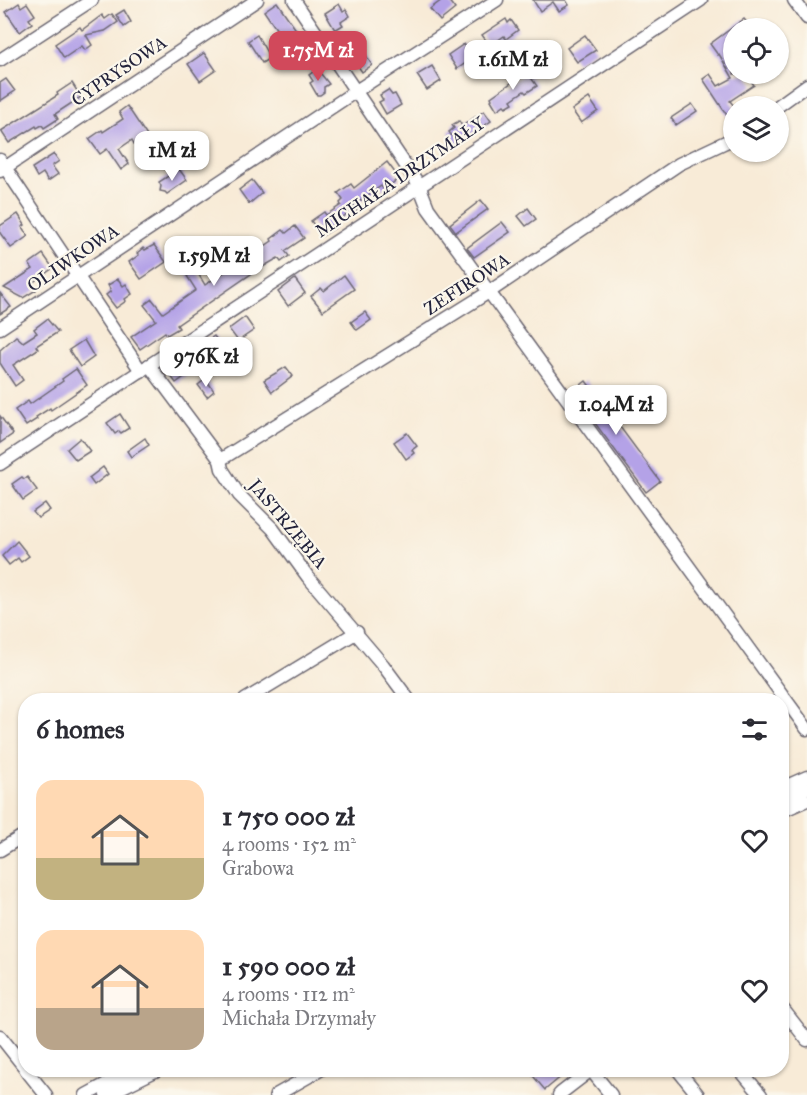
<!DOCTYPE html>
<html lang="en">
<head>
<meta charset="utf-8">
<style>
  :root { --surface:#fff; --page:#f7f7f7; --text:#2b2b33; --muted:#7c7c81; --accent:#d1495b }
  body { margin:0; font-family:"IM FELL Great Primer",serif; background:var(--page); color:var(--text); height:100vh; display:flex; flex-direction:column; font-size:22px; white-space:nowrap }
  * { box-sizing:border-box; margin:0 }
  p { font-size:20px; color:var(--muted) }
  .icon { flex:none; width:33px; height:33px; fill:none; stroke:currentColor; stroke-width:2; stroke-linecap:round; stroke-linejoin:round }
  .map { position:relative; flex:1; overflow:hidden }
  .side { position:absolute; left:18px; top:693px; width:771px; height:384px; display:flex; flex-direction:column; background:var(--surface); border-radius:24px; box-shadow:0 2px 4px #0004 }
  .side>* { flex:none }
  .fabs { position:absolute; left:723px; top:18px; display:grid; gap:12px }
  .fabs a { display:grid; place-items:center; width:66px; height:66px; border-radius:50%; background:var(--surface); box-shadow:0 2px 4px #0004; font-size:30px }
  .price { position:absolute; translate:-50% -51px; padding:0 14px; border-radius:12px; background:#fff; color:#222; font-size:20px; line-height:39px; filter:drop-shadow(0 2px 3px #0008) }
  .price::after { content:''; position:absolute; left:50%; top:36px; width:18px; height:14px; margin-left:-9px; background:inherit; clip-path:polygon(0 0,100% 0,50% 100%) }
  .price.active { background:var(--accent); color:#fff }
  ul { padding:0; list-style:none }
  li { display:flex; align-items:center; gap:18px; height:150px; padding:0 18px }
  li span { display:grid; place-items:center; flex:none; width:168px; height:120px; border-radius:18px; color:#555 }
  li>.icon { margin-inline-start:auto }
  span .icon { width:72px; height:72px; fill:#fffc; stroke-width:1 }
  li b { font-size:26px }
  h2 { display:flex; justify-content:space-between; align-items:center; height:72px; padding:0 18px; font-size:26px }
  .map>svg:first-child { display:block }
</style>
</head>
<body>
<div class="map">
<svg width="807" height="1095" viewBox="0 0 807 1095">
  <rect width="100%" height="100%" fill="#fbf7ec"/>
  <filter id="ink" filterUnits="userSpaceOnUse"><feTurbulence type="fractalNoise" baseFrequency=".0167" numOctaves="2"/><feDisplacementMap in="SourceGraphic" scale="12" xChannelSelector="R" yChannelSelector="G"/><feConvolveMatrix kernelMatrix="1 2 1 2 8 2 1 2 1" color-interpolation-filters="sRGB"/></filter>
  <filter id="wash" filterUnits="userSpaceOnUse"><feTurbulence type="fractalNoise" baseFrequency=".008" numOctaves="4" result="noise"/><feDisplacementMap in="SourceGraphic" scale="24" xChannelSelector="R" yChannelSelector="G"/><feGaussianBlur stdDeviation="1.35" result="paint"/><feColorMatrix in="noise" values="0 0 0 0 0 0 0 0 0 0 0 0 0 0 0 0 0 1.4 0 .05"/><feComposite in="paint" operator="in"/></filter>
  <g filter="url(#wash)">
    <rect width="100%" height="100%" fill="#f8ebd7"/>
    <g id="blocks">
      <g fill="#b4a2e7">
        <polygon points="442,0 448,0 455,9 440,21 430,9"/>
        <polygon points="533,0 566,0 569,5 559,11 553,2 540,11"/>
        <polygon points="277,2 308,47 291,58 280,42 283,39 264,11"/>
        <polygon points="19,3 21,7 27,3 35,15 29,19 32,23 20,32 6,12"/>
        <polygon points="339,4 343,11 346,9 350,16 341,22 343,25 335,30 325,13"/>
        <polygon points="124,10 131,22 124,27 116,15"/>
        <polygon points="112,14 118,22 105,31 86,35 92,45 85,50 82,46 64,58 55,44 80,27 82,30 102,15 105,19"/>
        <polygon points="506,19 508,23 511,20 518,30 506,39 504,36 490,46 482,35"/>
        <polygon points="744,19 752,28 734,28 734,44 727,49 734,61 734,74 746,74 754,85 730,101 734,106 734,126 703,79 710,74 718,86 733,78 719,54 718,55 710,44"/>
        <polygon points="257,35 270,58 262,63 248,41"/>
        <polygon points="585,35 596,50 577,62 567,48"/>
        <polygon points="358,43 372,65 362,72 347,50"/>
        <polygon points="464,44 473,58 457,69 448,55"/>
        <polygon points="204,53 216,70 200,81 188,64"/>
        <polygon points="432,66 441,81 427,90 417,75"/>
        <polygon points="317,69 329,84 324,87 324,92 320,95 317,95 310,83 313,81 309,75"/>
        <polygon points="527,72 537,86 526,93 524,91 511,100 513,103 506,107 504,105 497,110 491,100 492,99 491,97"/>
        <polygon points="6,79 15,91 0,101 0,83"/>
        <polygon points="72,83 81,97 55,114 58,119 44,128 42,125 37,128 36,126 9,143 1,131 58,95 57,93"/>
        <polygon points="388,90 392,95 395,94 401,105 386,114 379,102 383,100 380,95"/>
        <polygon points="589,98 598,111 581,123 572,110"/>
        <polygon points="692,104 697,111 676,125 671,118"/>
        <polygon points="127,106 147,136 134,144 132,140 119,149 129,164 121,170 107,149 100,154 89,139 102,130 103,132 123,119 119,112"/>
        <polygon points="484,111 491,121 457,144 449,132 454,128 452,125 459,121 462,126"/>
        <polygon points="54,154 59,161 52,166 58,174 48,181 43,173 37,177 32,168"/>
        <polygon points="387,162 399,178 384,190 381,186 353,206 357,211 349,216 347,214 332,225 334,228 322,236 311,221 324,212 326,215 341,205 340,203 343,200 338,193 351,184 354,188"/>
        <polygon points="179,169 187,180 167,194 165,192 160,191 161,186 159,182"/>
        <polygon points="252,180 262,193 249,204 239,190"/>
        <polygon points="481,200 488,209 456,232 450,224"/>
        <polygon points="528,208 536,219 526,226 518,216"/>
        <polygon points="18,214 25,225 22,227 28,236 11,248 0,233 0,226"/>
        <polygon points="502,222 510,232 474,257 467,248"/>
        <polygon points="295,226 304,238 285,251 289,256 281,262 278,258 254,272 177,325 179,328 167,335 165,332 140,349 131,337 156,320 144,305 152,299 163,313 196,290 187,276 196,270 205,285 227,270 222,263 232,256 237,265 272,241 271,239 283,230 286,233"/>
        <polygon points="154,245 166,262 141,279 129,262 139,255 137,253 143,248 145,250"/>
        <polygon points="43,254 53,268 32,283 36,290 23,298 4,288 33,269 29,264"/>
        <polygon points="344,275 354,289 323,311 311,296 321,288 324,291"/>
        <polygon points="118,279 123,286 126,284 132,294 125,299 126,301 116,308 106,295 111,291 108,285"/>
        <polygon points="295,279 305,293 288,306 278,292"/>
        <polygon points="0,293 11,307 0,314"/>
        <polygon points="365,312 371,320 357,330 351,322"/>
        <polygon points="245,317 254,330 238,341 229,329"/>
        <polygon points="47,319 58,332 36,346 38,349 13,365 23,380 15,386 0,363 0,350 16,336 23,342 37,333 34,329"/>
        <polygon points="214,336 223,348 218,352 222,357 208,367 195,349"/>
        <polygon points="84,340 94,357 80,367 69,350"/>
        <polygon points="175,358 178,362 183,359 192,371 176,383 165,368"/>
        <polygon points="286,367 293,376 272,392 264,380"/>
        <polygon points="76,369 87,385 51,410 50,408 36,417 37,419 26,426 15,410 28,401 30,404 33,402 63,381 62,379"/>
        <polygon points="206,379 214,391 207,397 198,385"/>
        <polygon points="586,381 660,481 646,492 572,392"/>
        <polygon points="120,414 129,428 121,433 119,431 115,434 107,423"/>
        <polygon points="0,416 13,434 0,443"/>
        <polygon points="407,433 417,446 412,450 414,453 406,459 394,442"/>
        <polygon points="80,438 90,451 76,460 67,449"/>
        <polygon points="145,438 149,445 131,457 127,451"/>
        <polygon points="103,467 108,474 94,485 89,478"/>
        <polygon points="22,477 24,479 27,477 37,490 23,500 12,484"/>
        <polygon points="45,503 50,510 38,518 33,512"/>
        <polygon points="17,541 29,556 21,562 18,558 9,565 2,556"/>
        <polygon points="528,1070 569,1070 545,1090"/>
      </g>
    </g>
  </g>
  <g filter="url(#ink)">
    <use href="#blocks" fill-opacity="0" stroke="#6d6872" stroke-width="1.5"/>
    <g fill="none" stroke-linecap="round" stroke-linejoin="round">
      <g stroke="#6d6872" stroke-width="15">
        <g id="minor">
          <polyline points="294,0 419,185 428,208 807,729"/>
          <polyline points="794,0 807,18"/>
          <polyline points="0,60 92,0"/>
          <polyline points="778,106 807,85"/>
          <polyline points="0,160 141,371"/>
          <polyline points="0,171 257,0"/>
          <polyline points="0,328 356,91 497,0"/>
          <polyline points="149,365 220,460 222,469 239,495 273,529 308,577 383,665 409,700"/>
          <polyline points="220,460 489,292 679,164 734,138"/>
          <polyline points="0,464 701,0"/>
          <polyline points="245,700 357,632"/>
          <polyline points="782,788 807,777"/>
          <polyline points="782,799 807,788"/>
          <polyline points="782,811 807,800"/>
          <polyline points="0,850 26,834"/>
          <polyline points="782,1008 807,1040"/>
          <polyline points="0,1036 26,1069"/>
          <polyline points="26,1070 46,1095"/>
          <polyline points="678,1070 698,1095"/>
          <polyline points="740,1070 761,1095"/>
          <polyline points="86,1095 132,1070"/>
          <polyline points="106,1095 157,1070"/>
          <polyline points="276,1095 320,1070"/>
          <polyline points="559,1095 561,1093 591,1070 611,1095"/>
        </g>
      </g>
      <use href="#minor" stroke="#fff" stroke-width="12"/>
    </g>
  </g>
  <g text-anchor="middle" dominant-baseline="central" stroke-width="4.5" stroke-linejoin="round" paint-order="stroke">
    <g font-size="18" fill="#22223b" stroke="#fbf7ec">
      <text transform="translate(119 71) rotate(-34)">CYPRYSOWA</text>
      <text transform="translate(400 177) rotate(-34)">MICHAŁA DRZYMAŁY</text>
      <text transform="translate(73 258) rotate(-34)">OLIWKOWA</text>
      <text transform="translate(467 284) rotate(-33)">ZEFIROWA</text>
      <text transform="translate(288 524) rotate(50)">JASTRZĘBIA</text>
    </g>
  </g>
</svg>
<div class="fabs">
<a><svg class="icon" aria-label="locate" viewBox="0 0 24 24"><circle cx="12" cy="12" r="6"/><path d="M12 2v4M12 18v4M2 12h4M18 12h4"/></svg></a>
<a><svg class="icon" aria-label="layers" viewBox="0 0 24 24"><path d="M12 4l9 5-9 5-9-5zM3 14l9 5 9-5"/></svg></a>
</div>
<b class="price active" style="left:318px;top:82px">1.75M zł</b>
<b class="price" style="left:513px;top:91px">1.61M zł</b>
<b class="price" style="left:172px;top:182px">1M zł</b>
<b class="price" style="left:214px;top:287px">1.59M zł</b>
<b class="price" style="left:206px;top:388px">976K zł</b>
<b class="price" style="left:616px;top:436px">1.04M zł</b>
<section class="side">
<h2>6 homes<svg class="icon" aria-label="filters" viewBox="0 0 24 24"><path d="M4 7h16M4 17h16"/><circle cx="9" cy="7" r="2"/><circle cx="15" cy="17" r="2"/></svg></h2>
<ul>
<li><span style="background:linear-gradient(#ffd9b3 65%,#c2b280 0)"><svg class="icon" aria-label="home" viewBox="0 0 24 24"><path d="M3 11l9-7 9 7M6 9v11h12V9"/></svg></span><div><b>1 750 000 zł</b><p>4 rooms · 152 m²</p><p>Grabowa</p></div><svg class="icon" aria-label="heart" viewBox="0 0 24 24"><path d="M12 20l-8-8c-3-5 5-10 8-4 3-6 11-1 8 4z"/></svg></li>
<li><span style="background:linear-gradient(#ffd9b3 65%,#b9a48a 0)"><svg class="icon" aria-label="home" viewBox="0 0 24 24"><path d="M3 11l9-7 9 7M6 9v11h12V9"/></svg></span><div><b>1 590 000 zł</b><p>4 rooms · 112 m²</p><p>Michała Drzymały</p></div><svg class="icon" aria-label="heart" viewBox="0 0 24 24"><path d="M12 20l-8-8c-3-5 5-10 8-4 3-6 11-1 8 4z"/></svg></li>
</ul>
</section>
</div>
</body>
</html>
